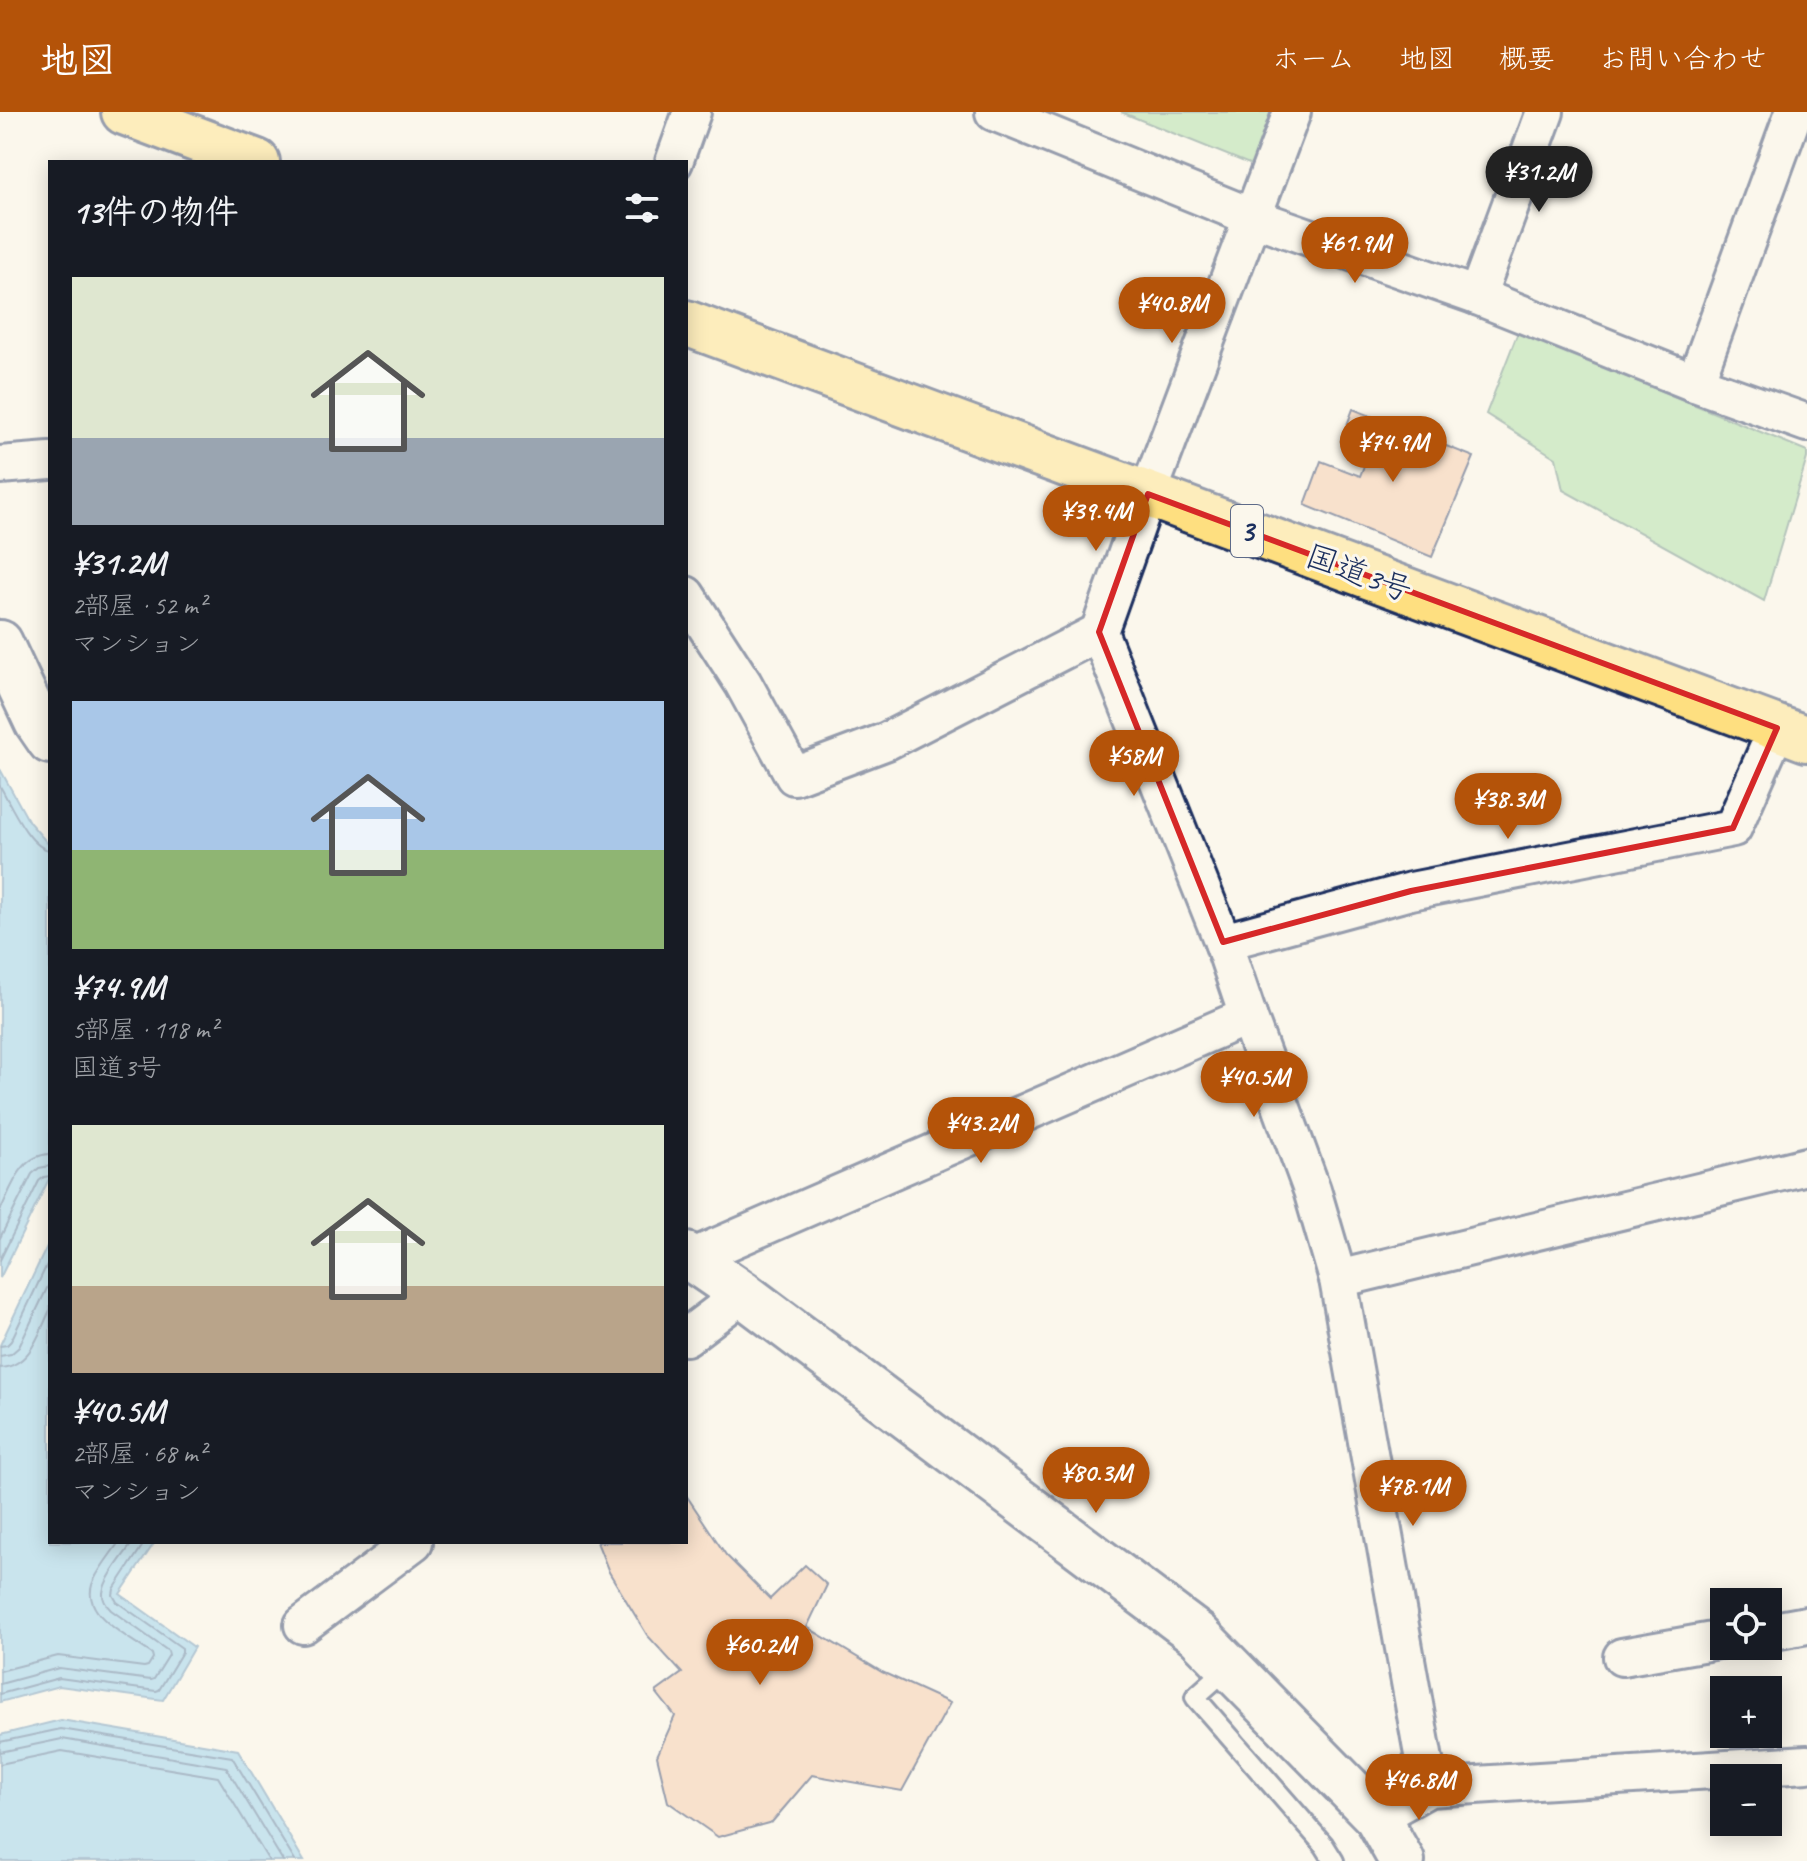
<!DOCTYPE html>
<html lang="ja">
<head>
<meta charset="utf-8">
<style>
  :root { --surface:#171b24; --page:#20242c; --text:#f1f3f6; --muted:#9ea1a6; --accent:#b45309 }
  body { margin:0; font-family:Caveat,"Klee One",sans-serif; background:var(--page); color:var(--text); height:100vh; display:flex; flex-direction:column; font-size:30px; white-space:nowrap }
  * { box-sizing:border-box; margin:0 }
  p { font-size:26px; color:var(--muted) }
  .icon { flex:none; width:44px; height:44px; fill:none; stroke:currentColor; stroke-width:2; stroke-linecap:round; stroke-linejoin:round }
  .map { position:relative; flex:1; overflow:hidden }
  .panel { position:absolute; left:48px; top:48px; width:640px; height:1384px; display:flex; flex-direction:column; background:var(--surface); border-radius:0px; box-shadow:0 4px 20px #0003 }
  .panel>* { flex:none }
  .fabs { position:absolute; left:1710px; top:1476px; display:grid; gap:16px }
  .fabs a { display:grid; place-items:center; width:72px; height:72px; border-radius:0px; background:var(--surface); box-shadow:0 4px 20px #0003; font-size:40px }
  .price { position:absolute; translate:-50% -68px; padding:0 18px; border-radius:28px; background:var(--accent); color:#fff; font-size:26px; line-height:52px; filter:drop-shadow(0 2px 4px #0008) }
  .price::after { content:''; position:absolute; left:50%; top:48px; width:24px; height:18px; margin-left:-12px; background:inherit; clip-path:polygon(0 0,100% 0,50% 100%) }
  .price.current { background:#222; color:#fff }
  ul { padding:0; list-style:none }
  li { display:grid; align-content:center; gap:16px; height:424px; padding:0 24px }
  li span { display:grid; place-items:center; height:248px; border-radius:0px; color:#555 }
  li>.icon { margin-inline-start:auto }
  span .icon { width:144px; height:144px; fill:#fffc; stroke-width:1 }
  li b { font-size:34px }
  h2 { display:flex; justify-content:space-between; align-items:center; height:96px; padding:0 24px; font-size:34px }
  header { display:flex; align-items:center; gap:48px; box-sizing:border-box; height:112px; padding:0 40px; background:var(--accent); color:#fff }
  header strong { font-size:38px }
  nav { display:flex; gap:44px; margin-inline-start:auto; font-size:28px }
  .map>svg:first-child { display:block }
</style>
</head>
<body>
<header>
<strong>地図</strong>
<nav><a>ホーム</a><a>地図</a><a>概要</a><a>お問い合わせ</a></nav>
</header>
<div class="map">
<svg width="1807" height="1749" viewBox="0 0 1807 1749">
  <rect width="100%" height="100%" fill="#fbf7ec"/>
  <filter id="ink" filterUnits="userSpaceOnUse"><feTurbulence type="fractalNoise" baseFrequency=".0125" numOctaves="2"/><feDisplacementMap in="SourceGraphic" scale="16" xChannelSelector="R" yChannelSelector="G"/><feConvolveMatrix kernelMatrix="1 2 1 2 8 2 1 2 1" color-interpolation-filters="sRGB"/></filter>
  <g filter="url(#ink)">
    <g fill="#a4dba0" stroke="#60857f" stroke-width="2">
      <polygon points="1121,0 1280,0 1259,56"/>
      <polygon points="1518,220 1807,339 1807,346 1764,489 1563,378 1556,346 1486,302"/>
    </g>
    <g fill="#8dccee" stroke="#5f8db4" stroke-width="2">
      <polygon points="0,657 29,710 50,734 50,1065 0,1166"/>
      <polygon points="50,1128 50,1430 155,1430 120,1482 194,1535 163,1588 59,1574 0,1590 0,1233"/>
      <polygon points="61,1608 238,1638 304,1749 0,1749 0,1623"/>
    </g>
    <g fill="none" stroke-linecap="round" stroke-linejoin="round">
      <g stroke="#496e98" stroke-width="2">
        <path d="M0,674c10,17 29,62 50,64"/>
        <path d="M0,1099c12,-24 20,-56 50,-57"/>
        <polyline points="0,1126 32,1062 39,1056 50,1054"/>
        <polyline points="0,1148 39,1069 44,1065 50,1064"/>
        <polyline points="0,1234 7,1233 11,1229 50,1146"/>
        <polyline points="0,1244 11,1242 19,1235 50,1170"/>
        <path d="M0,1256c31,-2 39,-35 50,-58"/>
        <path d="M0,1559l58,-15 86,11 4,-1 5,-8 -1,-4c-22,-17 -75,-40 -58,-74 6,-13 17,-26 25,-38"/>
        <path d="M0,1572l59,-16 92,12 3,-1 15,-24 -1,-4 -57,-41c-5,-5 -9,-10 -8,-17 1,-14 22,-39 30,-51"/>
        <polyline points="0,1582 59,1566 156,1579 159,1578 182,1540 182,1536 117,1490 113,1483 114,1477 145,1430"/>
        <polyline points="0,1630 61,1617 232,1645 295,1749"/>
        <polyline points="0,1640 62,1627 226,1655 283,1749"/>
        <polyline points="0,1652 62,1639 218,1665 269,1749"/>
      </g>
    </g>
    <g fill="#f4c5a4" stroke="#1b2f5e" stroke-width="2">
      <polygon points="1353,297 1474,345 1432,445 1305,393 1321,349 1360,364 1369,341 1341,329"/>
      <polygon points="686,1383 726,1443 770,1487 805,1453 827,1473 807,1515 882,1560 950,1591 902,1679 812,1663 772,1710 718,1725 668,1690 657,1644 675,1604 656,1580 682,1561 647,1523 609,1460 597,1430 686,1430"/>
    </g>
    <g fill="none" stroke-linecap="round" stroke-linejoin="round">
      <g stroke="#1b2f5e" stroke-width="24">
        <polyline id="service" points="1230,1554 1195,1585 1324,1733 1334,1749"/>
      </g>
      <g stroke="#1b2f5e" stroke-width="42">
        <g id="minor">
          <polyline points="994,0 1252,105 1477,184 1695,271 1807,311"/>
          <polyline points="1292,0 1148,382 1099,520 1223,830 1248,904 1312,1078 1338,1167 1429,1676"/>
          <polyline points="674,50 692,0"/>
          <polyline points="1477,184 1545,0"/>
          <polyline points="1695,271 1794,0"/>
          <polyline points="0,353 50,349"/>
          <polyline points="686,483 743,571 794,664 887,629 1099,520"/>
          <polyline points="1223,830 1411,779 1733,716 1777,616"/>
          <polyline points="691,1146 1248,904"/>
          <polyline points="1338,1167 1807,1054"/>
          <polyline points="686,1225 743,1182"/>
          <polyline points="303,1513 414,1430"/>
          <polyline points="1768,1520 1807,1513"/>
          <polyline points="1622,1545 1724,1527"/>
          <polyline points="1377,1705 1429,1676 1807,1652"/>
        </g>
      </g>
      <g stroke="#1b2f5e" stroke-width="50">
        <g id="tertiary">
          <polyline points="0,531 37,610 50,629"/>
          <polyline points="686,1143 743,1182 1197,1522 1377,1705 1402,1749"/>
        </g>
      </g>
      <g stroke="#1b2f5e" stroke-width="50">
        <g id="trunk">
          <polyline points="124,0 257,50"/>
          <polyline points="686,211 1807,627"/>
        </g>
      </g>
      <use href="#service" stroke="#fbf7ec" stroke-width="18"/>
      <use href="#minor" stroke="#fbf7ec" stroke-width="36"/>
      <use href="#tertiary" stroke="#fbf7ec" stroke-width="44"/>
      <use href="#trunk" stroke="#fedf80" stroke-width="44"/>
    </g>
  </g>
  <path d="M0 0H1807V1749H0ZM1148,382l629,234 -44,100 -322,63 -188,51 -124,-310z" fill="#fbf7ec" fill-opacity=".55" fill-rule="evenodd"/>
  <path fill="none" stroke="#d62828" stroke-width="6" stroke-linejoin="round" d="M1148,382l629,234 -44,100 -322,63 -188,51 -124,-310z"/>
  <g text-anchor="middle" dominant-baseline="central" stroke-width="6" stroke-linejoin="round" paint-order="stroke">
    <rect fill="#fbf7ec" stroke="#5e6b89" stroke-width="2" x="1231" y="393" width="32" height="52" rx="6"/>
    <g font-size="30" font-weight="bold" fill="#1b2f5e">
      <text x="1247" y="419">3</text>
    </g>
    <g font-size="32" fill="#1b2f5e" stroke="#fbf7ec">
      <text transform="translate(1359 461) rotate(20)">国道3号</text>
    </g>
  </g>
</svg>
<div class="fabs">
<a><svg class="icon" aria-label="locate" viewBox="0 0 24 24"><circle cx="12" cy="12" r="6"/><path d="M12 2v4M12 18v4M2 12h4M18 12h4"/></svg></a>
<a>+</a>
<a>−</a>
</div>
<b class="price current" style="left:1539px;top:102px">¥31.2M</b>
<b class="price" style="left:1355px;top:173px">¥61.9M</b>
<b class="price" style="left:1172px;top:233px">¥40.8M</b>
<b class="price" style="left:1393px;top:372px">¥74.9M</b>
<b class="price" style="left:1096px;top:441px">¥39.4M</b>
<b class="price" style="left:1134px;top:686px">¥58M</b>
<b class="price" style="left:1508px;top:729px">¥38.3M</b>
<b class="price" style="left:1254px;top:1007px">¥40.5M</b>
<b class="price" style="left:981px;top:1053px">¥43.2M</b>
<b class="price" style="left:1096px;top:1403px">¥80.3M</b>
<b class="price" style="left:1413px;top:1416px">¥78.1M</b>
<b class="price" style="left:760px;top:1575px">¥60.2M</b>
<b class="price" style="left:1419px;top:1710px">¥46.8M</b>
<section class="panel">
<h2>13件の物件<svg class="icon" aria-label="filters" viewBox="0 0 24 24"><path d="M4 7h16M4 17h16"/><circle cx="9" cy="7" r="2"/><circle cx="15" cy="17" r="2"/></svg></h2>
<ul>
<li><span style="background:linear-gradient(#dfe7d0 65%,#9aa5b1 0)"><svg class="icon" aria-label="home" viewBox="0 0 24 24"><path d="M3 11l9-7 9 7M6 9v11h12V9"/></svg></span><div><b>¥31.2M</b><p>2部屋 · 52 m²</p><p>マンション</p></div></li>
<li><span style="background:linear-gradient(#a9c7e8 60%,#8fb573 0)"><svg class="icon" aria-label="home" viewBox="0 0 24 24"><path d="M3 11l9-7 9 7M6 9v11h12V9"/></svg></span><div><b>¥74.9M</b><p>5部屋 · 118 m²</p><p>国道3号</p></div></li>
<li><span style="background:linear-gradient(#dfe7d0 65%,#b9a48a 0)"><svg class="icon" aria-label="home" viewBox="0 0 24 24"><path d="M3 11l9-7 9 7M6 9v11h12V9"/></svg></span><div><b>¥40.5M</b><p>2部屋 · 68 m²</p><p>マンション</p></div></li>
</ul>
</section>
</div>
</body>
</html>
